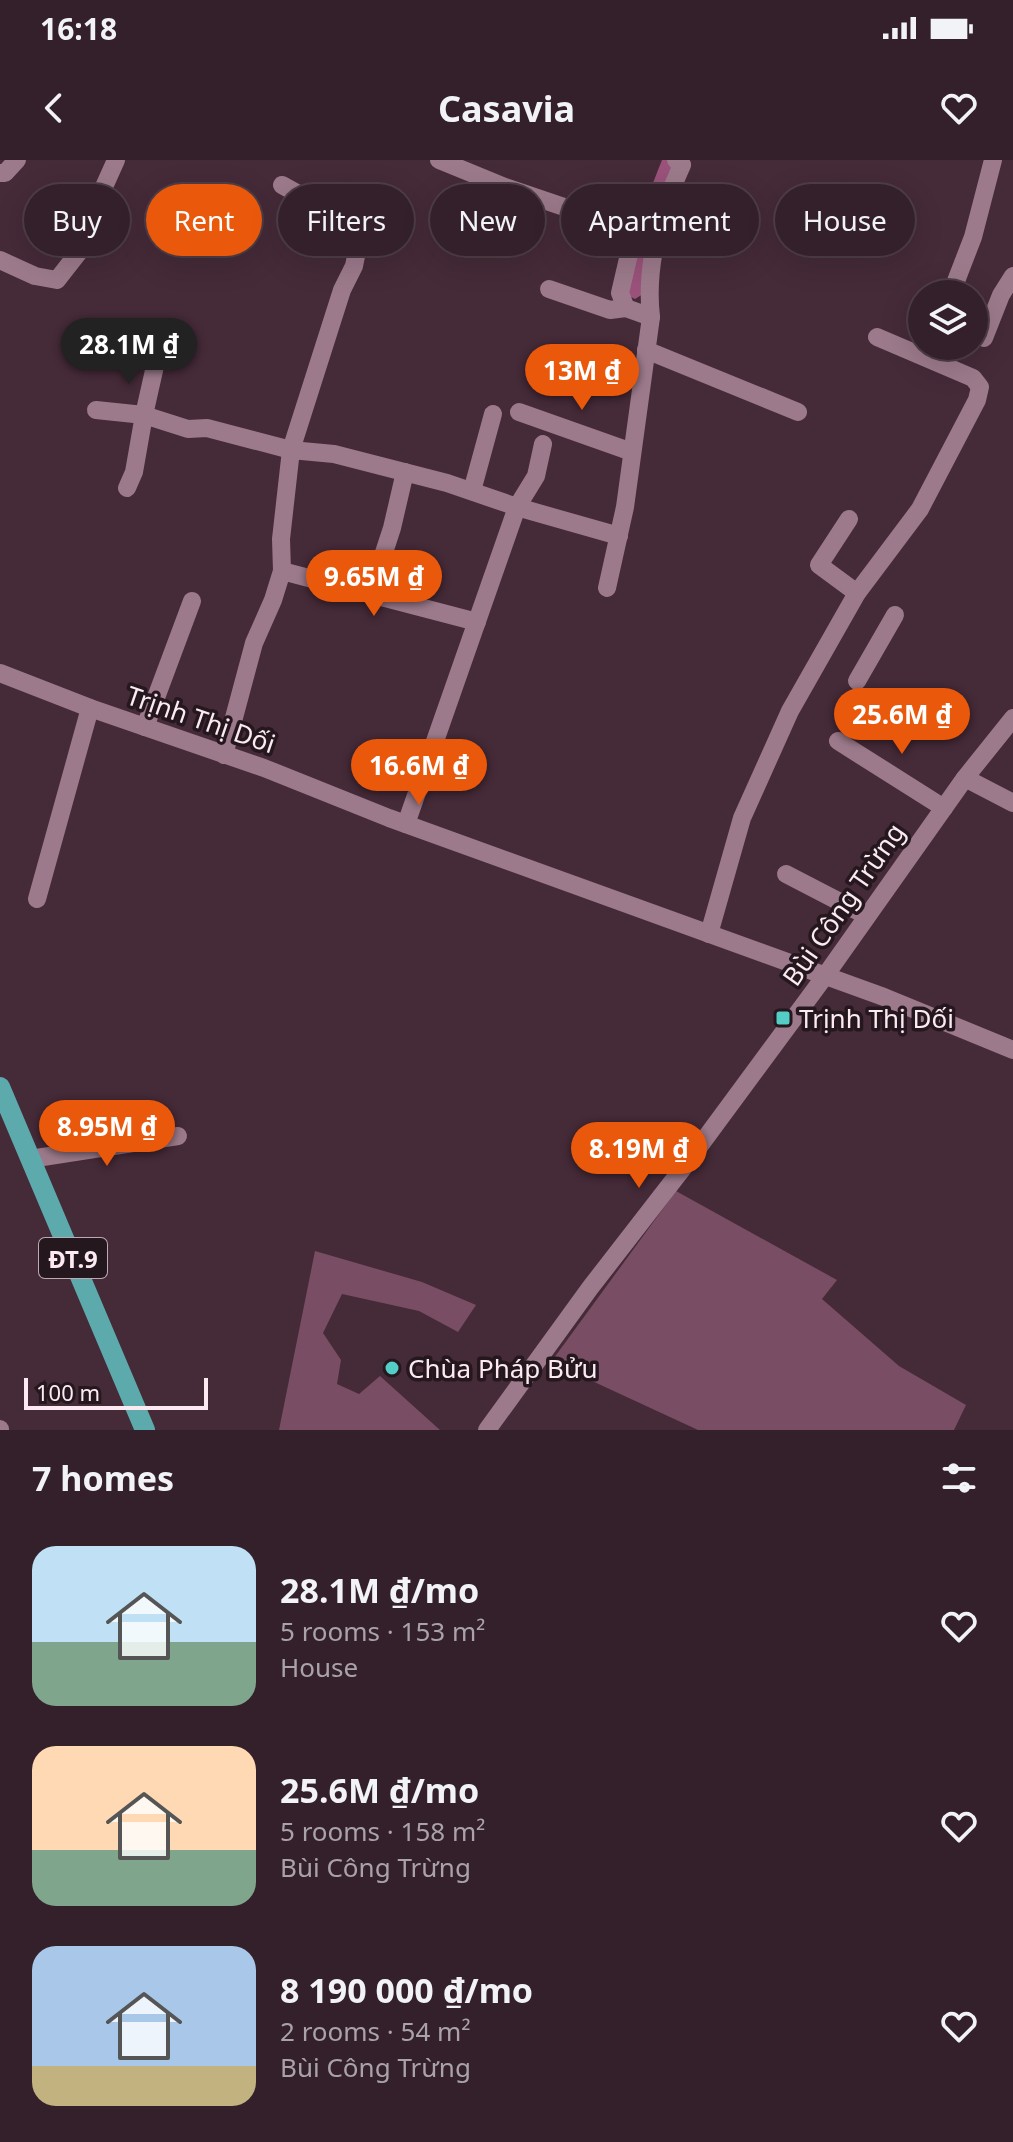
<!DOCTYPE html>
<html lang="en">
<head>
<meta charset="utf-8">
<style>
  :root { --surface:#34202a; --page:#3f2d36; --text:#f1f3f6; --muted:#a9a3a8; --line:#4e3e47; --accent:#ea580c }
  body { margin:0; font-family:"Noto Sans",sans-serif; background:var(--page); color:var(--text); height:100vh; display:flex; flex-direction:column; font-size:30px; white-space:nowrap }
  * { box-sizing:border-box; margin:0 }
  p { font-size:26px; color:var(--muted) }
  .icon { flex:none; width:44px; height:44px; fill:none; stroke:currentColor; stroke-width:2; stroke-linecap:round; stroke-linejoin:round }
  .map { position:relative; height:1270px; overflow:hidden }
  .sheet { display:flex; flex-direction:column; background:var(--surface); flex:1 }
  .sheet>* { flex:none }
  .hud { position:absolute; left:24px; top:24px; width:966px; height:72px; display:flex; gap:16px }
  .controls { position:absolute; left:908px; top:120px; display:grid; gap:16px }
  .controls a { display:grid; place-items:center; width:80px; height:80px; border-radius:50%; background:var(--surface); box-shadow:0 8px 32px #0002,0 0 0 2px var(--line); font-size:40px }
  .scale { position:absolute; left:24px; bottom:20px; width:184px; box-sizing:border-box; padding-left:8px; border:4px solid #fce9f2; border-top:0; font-size:22px; line-height:28px; white-space:nowrap; color:#fce9f2; -webkit-text-stroke:6px #24171d; paint-order:stroke }
  .price { position:absolute; translate:-50% -68px; padding:0 18px; border-radius:28px; background:var(--accent); color:#fff; font-size:26px; line-height:52px; filter:drop-shadow(0 2px 4px #0008) }
  .price::after { content:''; position:absolute; left:50%; top:48px; width:24px; height:18px; margin-left:-12px; background:inherit; clip-path:polygon(0 0,100% 0,50% 100%) }
  .price.selected { background:#222; color:#fff }
  ul { padding:0; list-style:none }
  li { display:flex; align-items:center; gap:24px; height:200px; padding:0 32px }
  li span { display:grid; place-items:center; flex:none; width:224px; height:160px; border-radius:24px; color:#555 }
  li>.icon { margin-inline-start:auto }
  span .icon { width:96px; height:96px; fill:#fffc; stroke-width:1 }
  li b { font-size:34px }
  h2 { display:flex; justify-content:space-between; align-items:center; height:96px; padding:0 32px; font-size:34px }
  .chip { padding:0 28px; border-radius:36px; background:var(--surface); box-shadow:0 8px 32px #0002,0 0 0 2px var(--line); font-size:28px; line-height:72px }
  .chip.selected { background:var(--accent); color:#fff }
  .status { display:flex; justify-content:space-between; align-items:center; height:56px; padding:0 40px; background:var(--surface); direction:ltr }
  .status svg { height:22px; fill:currentColor }
  header { display:flex; justify-content:space-between; align-items:center; height:104px; padding:0 32px; background:var(--surface); font-size:36px; font-weight:700 }
  .map>svg:first-child { display:block }
</style>
</head>
<body>
<div class="status"><b>16:18</b><svg viewBox="0 0 49 12"><path d="M0 12V9h3v3zM5 12V6h3v6zM10 12V3h3v9zM15 12V0h3v12zM26 1h20v11H26zM47 4h2v5h-2z"/></svg></div>
<header><svg class="icon" aria-label="back" viewBox="0 0 24 24"><path d="M15 5l-7 7 7 7"/></svg>Casavia<svg class="icon" aria-label="heart" viewBox="0 0 24 24"><path d="M12 20l-8-8c-3-5 5-10 8-4 3-6 11-1 8 4z"/></svg></header>
<div class="map">
<svg width="1013" height="1270" viewBox="0 0 1013 1270">
  <rect width="100%" height="100%" fill="#452a38"/>
  <g fill="#794d64">
    <polygon points="676,1031 837,1120 822,1139 899,1206 966,1245 954,1270 698,1270 551,1202"/>
    <polygon points="315,1091 422,1122 476,1145 458,1172 419,1151 342,1134 323,1173 341,1200 337,1224 359,1234 380,1216 440,1270 279,1270"/>
  </g>
  <path fill="#9a527a" d="M662,0h13l-32,134 -8,5 -6,-3c-2,-47 16,-93 33,-136z"/>
  <g fill="none" stroke-linecap="round" stroke-linejoin="round">
    <g stroke="#9c7a8b" stroke-width="18">
      <polyline points="439,0 505,27 626,68 633,77 620,133 626,148 651,157"/>
      <polyline points="0,13 5,13 17,0"/>
      <polyline points="0,100 35,116 57,120 82,88 103,29 116,0"/>
      <polyline points="549,129 610,150 626,148"/>
      <polyline points="951,134 973,77 993,0"/>
      <polyline points="984,178 1001,135 1013,116"/>
      <polyline points="646,190 798,252"/>
      <polyline points="96,250 144,255 155,206"/>
      <polyline points="519,252 632,292"/>
      <polyline points="127,328 134,312 144,255 188,269 207,268 291,290 334,294 447,323 517,347 619,376"/>
      <polyline points="472,331 493,254"/>
      <polyline points="849,359 819,405 857,433"/>
      <polyline points="282,411 477,462"/>
      <polyline points="375,420 392,368 405,312"/>
      <path d="M607,428l18,-81 26,-190c-6,-51 10,-106 31,-152l-6,-5"/>
      <polyline points="0,513 90,548 264,608 389,658 884,837 1013,890"/>
      <polyline points="857,521 895,455"/>
      <polyline points="145,567 192,441"/>
      <polyline points="838,581 944,648"/>
      <polyline points="224,595 254,483 273,440 282,411 281,379 291,290 342,130 354,106 360,76 331,52 282,25"/>
      <polyline points="965,618 1013,643"/>
      <polyline points="406,664 517,347 536,316 543,284"/>
      <polyline points="786,714 867,756"/>
      <polyline points="37,739 90,548"/>
      <polyline points="709,774 742,658 790,551 857,433 920,349 977,240 980,227 973,218 877,177"/>
      <polyline points="30,999 178,976"/>
      <polyline points="0,1269 0,1270"/>
      <polyline points="487,1270 590,1128 690,999 825,816 965,618 1013,558"/>
    </g>
    <polyline stroke="#5daaad" stroke-width="20" points="0,927 145,1270"/>
  </g>
  <g fill="#54cdc7" stroke="#24171d" stroke-width="3">
    <rect x="775" y="850" width="16" height="16" rx="4"/>
    <circle cx="392" cy="1208" r="8"/>
  </g>
  <g text-anchor="middle" dominant-baseline="central" stroke-width="7" stroke-linejoin="round" paint-order="stroke">
    <rect fill="#24171d" stroke="#bbaab2" stroke-width="2" x="39" y="1078" width="68" height="40" rx="6"/>
    <g font-size="24" font-weight="bold" fill="#fce9f2">
      <text x="73" y="1098">ĐT.9</text>
    </g>
    <g font-size="26" fill="#fce9f2" stroke="#24171d">
      <text transform="translate(201 559) rotate(19)">Trịnh Thị Dối</text>
      <text transform="translate(843 744) rotate(-55)">Bùi Công Trừng</text>
    </g>
    <g font-size="26" fill="#fce9f2" stroke="#24171d" text-anchor="start">
      <text x="799" y="858">Trịnh Thị Dối</text>
      <text x="408" y="1208">Chùa Pháp Bửu</text>
    </g>
  </g>
</svg>
<div class="controls">
<a><svg class="icon" aria-label="layers" viewBox="0 0 24 24"><path d="M12 4l9 5-9 5-9-5zM3 14l9 5 9-5"/></svg></a>
</div>
<div class="scale">100 m</div>
<b class="price selected" style="left:129px;top:226px">28.1M ₫</b>
<b class="price" style="left:582px;top:252px">13M ₫</b>
<b class="price" style="left:374px;top:458px">9.65M ₫</b>
<b class="price" style="left:902px;top:596px">25.6M ₫</b>
<b class="price" style="left:419px;top:647px">16.6M ₫</b>
<b class="price" style="left:107px;top:1008px">8.95M ₫</b>
<b class="price" style="left:639px;top:1030px">8.19M ₫</b>
<div class="hud">
<a class="chip">Buy</a>
<a class="chip selected">Rent</a>
<a class="chip">Filters</a>
<a class="chip">New</a>
<a class="chip">Apartment</a>
<a class="chip">House</a>
</div>
</div>
<section class="sheet">
<h2>7 homes<svg class="icon" aria-label="filters" viewBox="0 0 24 24"><path d="M4 7h16M4 17h16"/><circle cx="9" cy="7" r="2"/><circle cx="15" cy="17" r="2"/></svg></h2>
<ul>
<li><span style="background:linear-gradient(#bfe0f5 60%,#7fa58c 0)"><svg class="icon" aria-label="home" viewBox="0 0 24 24"><path d="M3 11l9-7 9 7M6 9v11h12V9"/></svg></span><div><b>28.1M ₫/mo</b><p>5 rooms · 153 m²</p><p>House</p></div><svg class="icon" aria-label="heart" viewBox="0 0 24 24"><path d="M12 20l-8-8c-3-5 5-10 8-4 3-6 11-1 8 4z"/></svg></li>
<li><span style="background:linear-gradient(#ffd9b3 65%,#7fa58c 0)"><svg class="icon" aria-label="home" viewBox="0 0 24 24"><path d="M3 11l9-7 9 7M6 9v11h12V9"/></svg></span><div><b>25.6M ₫/mo</b><p>5 rooms · 158 m²</p><p>Bùi Công Trừng</p></div><svg class="icon" aria-label="heart" viewBox="0 0 24 24"><path d="M12 20l-8-8c-3-5 5-10 8-4 3-6 11-1 8 4z"/></svg></li>
<li><span style="background:linear-gradient(#a9c7e8 75%,#c2b280 0)"><svg class="icon" aria-label="home" viewBox="0 0 24 24"><path d="M3 11l9-7 9 7M6 9v11h12V9"/></svg></span><div><b>8 190 000 ₫/mo</b><p>2 rooms · 54 m²</p><p>Bùi Công Trừng</p></div><svg class="icon" aria-label="heart" viewBox="0 0 24 24"><path d="M12 20l-8-8c-3-5 5-10 8-4 3-6 11-1 8 4z"/></svg></li>
</ul>
</section>
</body>
</html>
